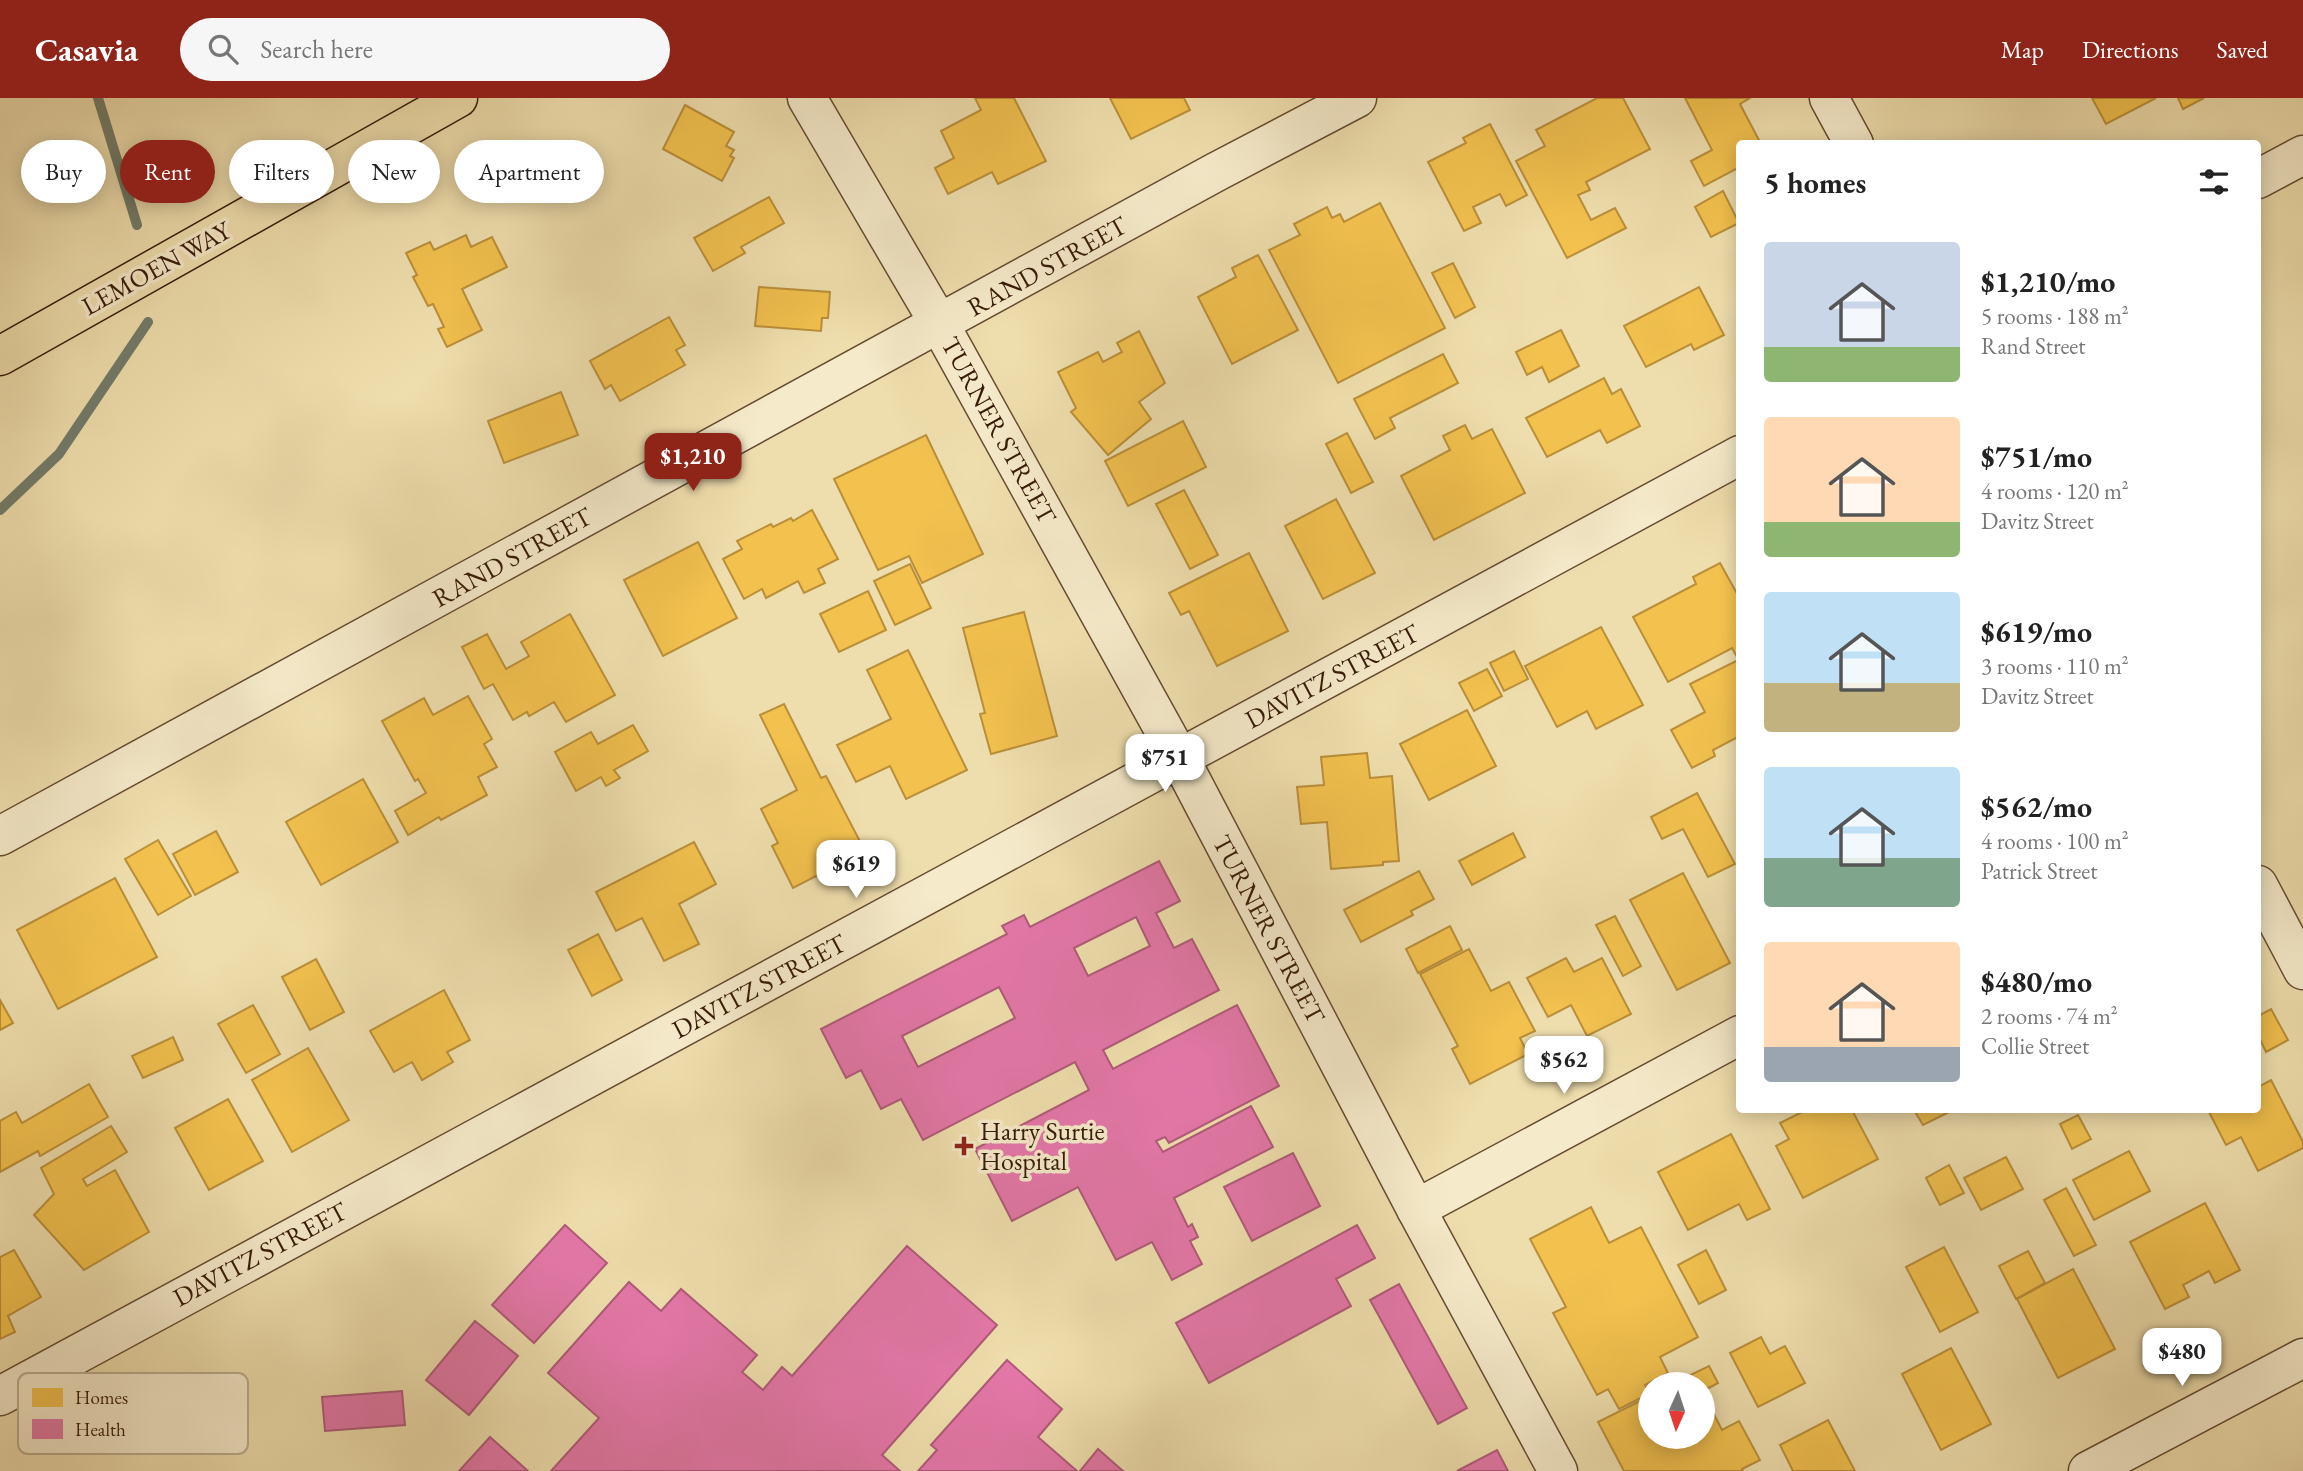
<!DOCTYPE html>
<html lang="en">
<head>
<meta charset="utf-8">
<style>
  :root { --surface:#fff; --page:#f6f6f6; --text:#222; --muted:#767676; --accent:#8f2418 }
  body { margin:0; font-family:"EB Garamond",serif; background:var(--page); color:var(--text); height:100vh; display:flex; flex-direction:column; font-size:26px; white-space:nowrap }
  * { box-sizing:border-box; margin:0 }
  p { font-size:23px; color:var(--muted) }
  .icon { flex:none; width:38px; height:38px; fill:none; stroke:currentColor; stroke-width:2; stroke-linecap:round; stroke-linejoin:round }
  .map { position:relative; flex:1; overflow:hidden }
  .sheet { position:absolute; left:1736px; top:42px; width:525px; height:973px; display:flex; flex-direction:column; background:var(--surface); border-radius:7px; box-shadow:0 4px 18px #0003 }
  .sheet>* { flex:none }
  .banner { position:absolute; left:21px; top:42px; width:665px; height:63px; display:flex; gap:14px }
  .needle { width:46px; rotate:183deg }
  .fabs { position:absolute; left:1638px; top:1274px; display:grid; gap:14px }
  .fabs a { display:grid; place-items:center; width:77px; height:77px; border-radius:50%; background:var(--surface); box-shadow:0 4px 18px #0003; font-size:35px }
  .price { position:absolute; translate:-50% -60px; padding:0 16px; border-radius:14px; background:#fff; color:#222; font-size:23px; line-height:46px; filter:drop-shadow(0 2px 4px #0008) }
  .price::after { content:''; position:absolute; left:50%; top:42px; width:21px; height:16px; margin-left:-10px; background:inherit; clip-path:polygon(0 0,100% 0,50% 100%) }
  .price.on { background:var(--accent); color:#fff }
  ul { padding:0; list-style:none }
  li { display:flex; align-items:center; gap:21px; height:175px; padding:0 28px }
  li span { display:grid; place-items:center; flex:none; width:196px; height:140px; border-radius:7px; color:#555 }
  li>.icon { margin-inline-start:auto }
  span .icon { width:84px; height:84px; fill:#fffc; stroke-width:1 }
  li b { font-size:30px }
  h2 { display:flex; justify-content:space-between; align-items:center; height:84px; padding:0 28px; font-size:30px }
  .pill { padding:0 24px; border-radius:32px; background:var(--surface); box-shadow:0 4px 18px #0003; font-size:24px; line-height:63px }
  .pill.on { background:var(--accent); color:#fff }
  header { display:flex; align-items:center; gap:42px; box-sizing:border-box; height:98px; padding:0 35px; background:var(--accent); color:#fff }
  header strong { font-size:33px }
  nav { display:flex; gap:38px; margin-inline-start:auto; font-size:24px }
  .search { width:490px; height:63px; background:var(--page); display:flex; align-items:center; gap:18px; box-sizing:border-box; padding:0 24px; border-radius:38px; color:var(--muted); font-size:26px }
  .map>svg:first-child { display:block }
</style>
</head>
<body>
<header>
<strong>Casavia</strong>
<div class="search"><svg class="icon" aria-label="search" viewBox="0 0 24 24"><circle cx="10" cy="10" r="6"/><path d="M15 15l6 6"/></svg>Search here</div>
<nav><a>Map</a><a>Directions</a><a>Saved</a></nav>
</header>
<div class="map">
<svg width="2303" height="1373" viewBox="0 0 2303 1373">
  <rect width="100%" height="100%" fill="#efdead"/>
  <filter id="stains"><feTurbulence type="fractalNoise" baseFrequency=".00286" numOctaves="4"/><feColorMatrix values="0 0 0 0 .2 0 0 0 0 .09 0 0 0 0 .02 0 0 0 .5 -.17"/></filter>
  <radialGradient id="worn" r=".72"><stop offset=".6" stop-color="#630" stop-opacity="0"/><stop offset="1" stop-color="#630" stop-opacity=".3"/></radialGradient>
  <g fill="#f2c14e" stroke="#ba8f39" stroke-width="2">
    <polygon points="975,0 1014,0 1046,63 998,86 992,74 948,96 935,70 954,60 941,33 981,12"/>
    <polygon points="1110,0 1184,0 1190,12 1131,41"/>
    <polygon points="1597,0 1623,0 1650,51 1586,84 1590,92 1578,97 1591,122 1615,110 1626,130 1567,160 1516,63 1545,48 1536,32"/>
    <polygon points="1685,0 1750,0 1740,6 1761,46 1740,46 1740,69 1704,88 1691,63 1712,52"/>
    <polygon points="2092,0 2156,0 2106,26"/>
    <polygon points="2178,0 2204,0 2183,11"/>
    <polygon points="685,7 734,34 726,48 734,52 730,58 734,60 722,83 663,51"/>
    <polygon points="1490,26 1527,97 1506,108 1500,96 1473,109 1481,125 1464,133 1428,64 1466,45 1463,40"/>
    <polygon points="1723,93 1739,125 1711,139 1695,109"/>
    <polygon points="769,99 784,125 741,149 745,155 713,173 694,140"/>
    <polygon points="1380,105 1445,230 1338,285 1269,152 1300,137 1294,126 1327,109 1332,120 1340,116 1344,124"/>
    <polygon points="466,137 471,149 492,139 507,169 462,191 482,232 447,249 438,231 444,229 433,206 428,208 413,179 417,177 406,155 430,144 434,152"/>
    <polygon points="1258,157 1298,232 1232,266 1198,199 1236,179 1232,170"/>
    <polygon points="1453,165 1475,209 1455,220 1432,175"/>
    <polygon points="759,189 830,194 828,220 822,220 821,233 755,228"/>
    <polygon points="1699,189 1724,237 1694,252 1691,246 1646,269 1624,228"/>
    <polygon points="669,219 685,247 676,252 685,267 620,303 611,287 605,291 590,263"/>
    <polygon points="1561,232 1579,268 1549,284 1542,269 1527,277 1516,254"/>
    <polygon points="1139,233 1165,285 1139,304 1151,321 1108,357 1071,314 1076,310 1058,274 1098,254 1103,264 1122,254 1117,245"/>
    <polygon points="1443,256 1458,285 1390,320 1395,330 1375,341 1354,301"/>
    <polygon points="1604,280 1612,296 1621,291 1640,328 1607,345 1600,332 1547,359 1526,320"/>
    <polygon points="561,294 578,337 504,365 488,323"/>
    <polygon points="1183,323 1206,369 1128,408 1105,363"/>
    <polygon points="1465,327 1472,341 1492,331 1525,395 1434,442 1401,378 1450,352 1443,338"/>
    <polygon points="1347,335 1373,384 1351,395 1326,346"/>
    <polygon points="926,337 983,456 922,485 909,458 878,472 834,381"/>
    <polygon points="1184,392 1218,457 1190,471 1156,406"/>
    <polygon points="1336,401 1375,475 1323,501 1285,428"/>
    <polygon points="812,412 838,461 818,471 825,485 804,495 798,483 766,500 762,491 744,501 723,461 742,451 737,443 771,426 773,429 791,420 793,423"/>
    <polygon points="698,444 737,520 663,558 624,482"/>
    <polygon points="1249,455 1288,533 1217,568 1189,513 1181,517 1169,495"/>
    <polygon points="1720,465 1740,501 1740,558 1737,559 1732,550 1668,584 1633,519 1696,486 1693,479"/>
    <polygon points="910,466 931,510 895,527 874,483"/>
    <polygon points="868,493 886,532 839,554 820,516"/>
    <polygon points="1024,514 1057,638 991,656 980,616 985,615 963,530"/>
    <polygon points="570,516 615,597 566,624 554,604 529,618 527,614 513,622 493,586 484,591 462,549 487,536 506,571 529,558 521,544"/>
    <polygon points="1601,529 1643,607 1596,631 1587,613 1557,629 1525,568"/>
    <polygon points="908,552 967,672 906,701 890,668 856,684 837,647 891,621 867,572"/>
    <polygon points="1514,553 1528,581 1504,593 1490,565"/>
    <polygon points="1740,561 1740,638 1713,652 1715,658 1692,670 1671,632 1705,614 1690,586"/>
    <polygon points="1487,571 1502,598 1474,613 1459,585"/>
    <polygon points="468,598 492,641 484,646 497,669 478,679 487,697 441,722 439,719 408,737 395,713 426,695 418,681 415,683 382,623 424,600 433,617"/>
    <polygon points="784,606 821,680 826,678 865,753 793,790 772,748 778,745 761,711 797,692 760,617"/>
    <polygon points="1467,612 1496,668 1429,702 1400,646"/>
    <polygon points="633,627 648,653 614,672 620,680 606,688 601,679 576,693 555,654 591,634 598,646"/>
    <polygon points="1367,655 1370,680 1392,678 1399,763 1383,764 1383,767 1331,771 1327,724 1301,726 1297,689 1324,687 1321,659"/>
    <polygon points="363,681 398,744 321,787 286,724"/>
    <polygon points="1697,695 1735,766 1708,779 1683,731 1662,741 1651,719"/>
    <polygon points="216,733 238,774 195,797 173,756"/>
    <polygon points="1513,735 1525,759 1472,787 1459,763"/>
    <polygon points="158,742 191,798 158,817 125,761"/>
    <polygon points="694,744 716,786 679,806 699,846 664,863 642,820 616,833 596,794"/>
    <polygon points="1419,773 1434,801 1411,813 1413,817 1361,844 1344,812"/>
    <polygon points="1683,775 1730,865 1677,892 1630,802"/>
    <polygon points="115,780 157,859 58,911 17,832"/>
    <polygon points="1615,818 1641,868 1623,878 1596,827"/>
    <polygon points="1450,828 1462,852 1418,875 1406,851"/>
    <polygon points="598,836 622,882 592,898 568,852"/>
    <polygon points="1469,851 1491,893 1509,884 1535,933 1520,940 1528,956 1470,986 1452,951 1458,948 1420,876"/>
    <polygon points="1566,860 1574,874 1602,860 1631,916 1587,938 1571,907 1548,919 1527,880"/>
    <polygon points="316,861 344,914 310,932 282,879"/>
    <polygon points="444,892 470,942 447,954 453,964 422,982 412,964 394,974 370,933"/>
    <polygon points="0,902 13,925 0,932"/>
    <polygon points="253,907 280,956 246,975 218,926"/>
    <polygon points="2271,911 2288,942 2266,954 2258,937 2258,918"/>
    <polygon points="173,939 183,962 143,980 132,958"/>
    <polygon points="308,950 349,1022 292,1054 252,982"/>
    <polygon points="2271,982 2303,1044 2303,1050 2258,1073 2241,1039 2226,1047 2209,1014 2214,1012 2258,1012 2258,989"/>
    <polygon points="89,986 108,1019 40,1058 38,1053 0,1074 0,1023 16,1014 22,1025"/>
    <polygon points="228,1001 263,1063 209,1092 175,1030"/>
    <polygon points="1806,1012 1852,1012 1878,1061 1803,1100 1776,1048 1789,1041 1780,1025"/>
    <polygon points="1914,1012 1953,1012 1923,1027"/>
    <polygon points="2078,1017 2091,1041 2072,1051 2060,1026"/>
    <polygon points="111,1028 127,1054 83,1081 87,1088 115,1072 149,1134 84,1172 34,1117 54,1096 41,1070"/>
    <polygon points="1731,1036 1770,1111 1747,1122 1739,1106 1688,1132 1658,1074"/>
    <polygon points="2129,1053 2150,1093 2094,1122 2073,1082"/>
    <polygon points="2006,1059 2023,1091 1981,1112 1964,1080"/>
    <polygon points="1949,1067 1964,1095 1940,1107 1926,1080"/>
    <polygon points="2066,1090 2096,1147 2074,1158 2044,1102"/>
    <polygon points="2205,1105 2240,1172 2215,1185 2209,1173 2183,1187 2189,1199 2165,1211 2130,1144"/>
    <polygon points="1591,1109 1609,1145 1641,1129 1698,1239 1660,1259 1668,1275 1645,1287 1649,1296 1619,1311 1608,1291 1597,1297 1553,1215 1566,1209 1530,1141"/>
    <polygon points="1944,1149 1978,1214 1940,1234 1906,1169"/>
    <polygon points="14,1152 41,1199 8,1218 15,1234 0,1241 0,1159"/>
    <polygon points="1706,1152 1726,1192 1699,1206 1678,1167"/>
    <polygon points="2028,1153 2045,1185 2016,1201 1999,1168"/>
    <polygon points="2073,1171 2115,1251 2058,1280 2017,1201"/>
    <polygon points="1761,1239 1770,1256 1785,1248 1805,1285 1758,1309 1730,1255"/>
    <polygon points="1951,1250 1991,1326 1941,1352 1902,1276"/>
    <polygon points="1709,1268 1718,1285 1703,1293 1703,1286 1672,1286"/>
    <polygon points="1703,1295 1722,1332 1739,1323 1760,1362 1742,1371 1743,1373 1624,1373 1598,1324 1650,1298 1650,1339 1703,1339"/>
    <polygon points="1828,1322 1855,1373 1793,1373 1780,1347"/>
  </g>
  <g fill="#e377a8" stroke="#af5b78" stroke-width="2" fill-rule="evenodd">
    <path d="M1159,763l21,40 -24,12 18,35 18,-9 27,51 -116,60 10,19 124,-64 42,81 -110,57 -4,-6 -9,4 7,11 88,-46 22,41 -99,51 14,29 4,-3 6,13 -8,4 12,23 -30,16 -20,-38 -36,18 -38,-73 -66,34 -37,-72 114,-59 -14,-28 -152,78 -22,-41 -20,10 -20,-39 -15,8 -25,-49 186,-95 -5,-8 22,-11 6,12zM1136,819l14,29 -62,30 -14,-28zM999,889l16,31 -97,49 -16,-31z"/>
    <polygon points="1293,1055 1320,1108 1252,1143 1224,1089"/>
    <polygon points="565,1127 607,1165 534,1245 492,1207"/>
    <polygon points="1357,1127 1375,1160 1336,1181 1351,1208 1209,1285 1176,1225"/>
    <polygon points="907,1148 997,1227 882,1357 900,1373 551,1373 599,1320 548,1275 629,1184 661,1213 681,1191 757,1257 742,1274 763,1292 782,1269 792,1278"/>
    <polygon points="1399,1186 1467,1310 1438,1326 1370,1202"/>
    <polygon points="475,1223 518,1258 469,1317 426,1282"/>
    <polygon points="1007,1262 1062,1311 1038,1339 1077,1373 918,1373 937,1352 931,1347"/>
    <polygon points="402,1293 405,1327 325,1333 322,1299"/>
    <polygon points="490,1339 528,1373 459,1373"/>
    <polygon points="1098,1351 1123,1373 1080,1373"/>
    <polygon points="1497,1352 1508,1373 1457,1373"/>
  </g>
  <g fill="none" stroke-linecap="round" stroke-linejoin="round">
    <g stroke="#727c6a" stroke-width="10">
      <polyline points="98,0 137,127"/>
      <polyline points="0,412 59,356 148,224"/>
    </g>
    <g stroke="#654c31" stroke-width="41">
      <g id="minor">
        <polyline points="807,0 940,227 1179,659 1416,1111 1558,1373"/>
        <polyline points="1829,0 1854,46"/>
        <polyline points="2258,81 2303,57"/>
        <polyline points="0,738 1216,74 1357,0"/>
        <polyline points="2258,787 2303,872"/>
        <polyline points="1416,1111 1740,937"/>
        <polyline points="0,1298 1740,357"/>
        <polyline points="2088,1373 2303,1260"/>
      </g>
    </g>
    <g stroke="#371b08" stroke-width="41">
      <polyline id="trunk" points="0,258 458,0"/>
    </g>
    <use href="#minor" stroke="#f5eaca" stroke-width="38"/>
    <use href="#trunk" stroke="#efdead" stroke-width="38"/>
  </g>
  <path fill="#8f2418" stroke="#f5eaca" stroke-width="2.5" d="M960.5 1037.5h7v7h7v7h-7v7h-7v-7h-7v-7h7z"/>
  <g text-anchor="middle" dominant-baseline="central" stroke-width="7" stroke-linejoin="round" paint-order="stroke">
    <g font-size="26" fill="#371b08" stroke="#f5eaca">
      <text transform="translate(1047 168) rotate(-29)">RAND STREET</text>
      <text transform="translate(156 170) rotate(-29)">LEMOEN WAY</text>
      <text transform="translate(999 332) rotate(61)">TURNER STREET</text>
      <text transform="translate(512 459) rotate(-29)">RAND STREET</text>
      <text transform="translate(1332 578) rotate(-28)">DAVITZ STREET</text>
      <text transform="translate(1269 831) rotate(62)">TURNER STREET</text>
      <text transform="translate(759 888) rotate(-28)">DAVITZ STREET</text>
      <text transform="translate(260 1156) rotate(-28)">DAVITZ STREET</text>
    </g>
    <g font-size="26" fill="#371b08" stroke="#f5eaca" text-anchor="start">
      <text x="980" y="1033">Harry Surtie<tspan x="980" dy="30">Hospital</tspan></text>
    </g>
  </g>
  <rect x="18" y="1275" width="230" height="81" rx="10" fill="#f5eaca" stroke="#bcac90" stroke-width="2"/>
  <rect x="32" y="1290" width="31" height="19" fill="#f2c14e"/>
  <rect x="32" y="1321" width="31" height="20" fill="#e377a8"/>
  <g font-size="19" fill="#371b08">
    <text x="75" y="1306">Homes</text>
    <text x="75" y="1338">Health</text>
  </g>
  <rect width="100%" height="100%" filter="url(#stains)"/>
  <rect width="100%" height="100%" fill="url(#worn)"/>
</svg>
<div class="fabs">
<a><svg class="needle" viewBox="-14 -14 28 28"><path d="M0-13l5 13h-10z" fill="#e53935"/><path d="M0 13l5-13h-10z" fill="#767676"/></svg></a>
</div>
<b class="price on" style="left:693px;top:395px">$1,210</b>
<b class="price" style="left:1165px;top:696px">$751</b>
<b class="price" style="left:856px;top:802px">$619</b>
<b class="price" style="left:1564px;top:998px">$562</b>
<b class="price" style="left:2182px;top:1290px">$480</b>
<div class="banner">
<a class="pill">Buy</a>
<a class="pill on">Rent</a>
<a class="pill">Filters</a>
<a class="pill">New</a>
<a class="pill">Apartment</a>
</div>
<section class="sheet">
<h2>5 homes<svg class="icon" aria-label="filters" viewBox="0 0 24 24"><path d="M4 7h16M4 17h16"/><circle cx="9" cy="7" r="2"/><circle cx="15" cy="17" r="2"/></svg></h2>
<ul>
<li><span style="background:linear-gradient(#c9d6e8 75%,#8fb573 0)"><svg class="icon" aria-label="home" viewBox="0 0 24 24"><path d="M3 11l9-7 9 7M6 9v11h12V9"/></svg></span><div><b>$1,210/mo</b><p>5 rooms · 188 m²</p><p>Rand Street</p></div></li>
<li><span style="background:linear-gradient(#ffd9b3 75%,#8fb573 0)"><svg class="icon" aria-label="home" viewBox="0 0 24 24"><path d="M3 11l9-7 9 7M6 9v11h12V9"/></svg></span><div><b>$751/mo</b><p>4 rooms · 120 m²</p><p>Davitz Street</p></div></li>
<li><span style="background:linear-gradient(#bfe0f5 65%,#c2b280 0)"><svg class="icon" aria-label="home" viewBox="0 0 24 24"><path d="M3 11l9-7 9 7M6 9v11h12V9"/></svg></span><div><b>$619/mo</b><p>3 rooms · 110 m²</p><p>Davitz Street</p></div></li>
<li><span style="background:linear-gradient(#bfe0f5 65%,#7fa58c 0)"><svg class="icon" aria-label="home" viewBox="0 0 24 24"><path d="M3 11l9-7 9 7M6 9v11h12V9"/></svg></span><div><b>$562/mo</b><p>4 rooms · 100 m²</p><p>Patrick Street</p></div></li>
<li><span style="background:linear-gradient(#ffd9b3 75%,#9aa5b1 0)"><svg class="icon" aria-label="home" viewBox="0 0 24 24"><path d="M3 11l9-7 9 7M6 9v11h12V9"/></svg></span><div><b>$480/mo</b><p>2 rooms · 74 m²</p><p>Collie Street</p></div></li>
</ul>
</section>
</div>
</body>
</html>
